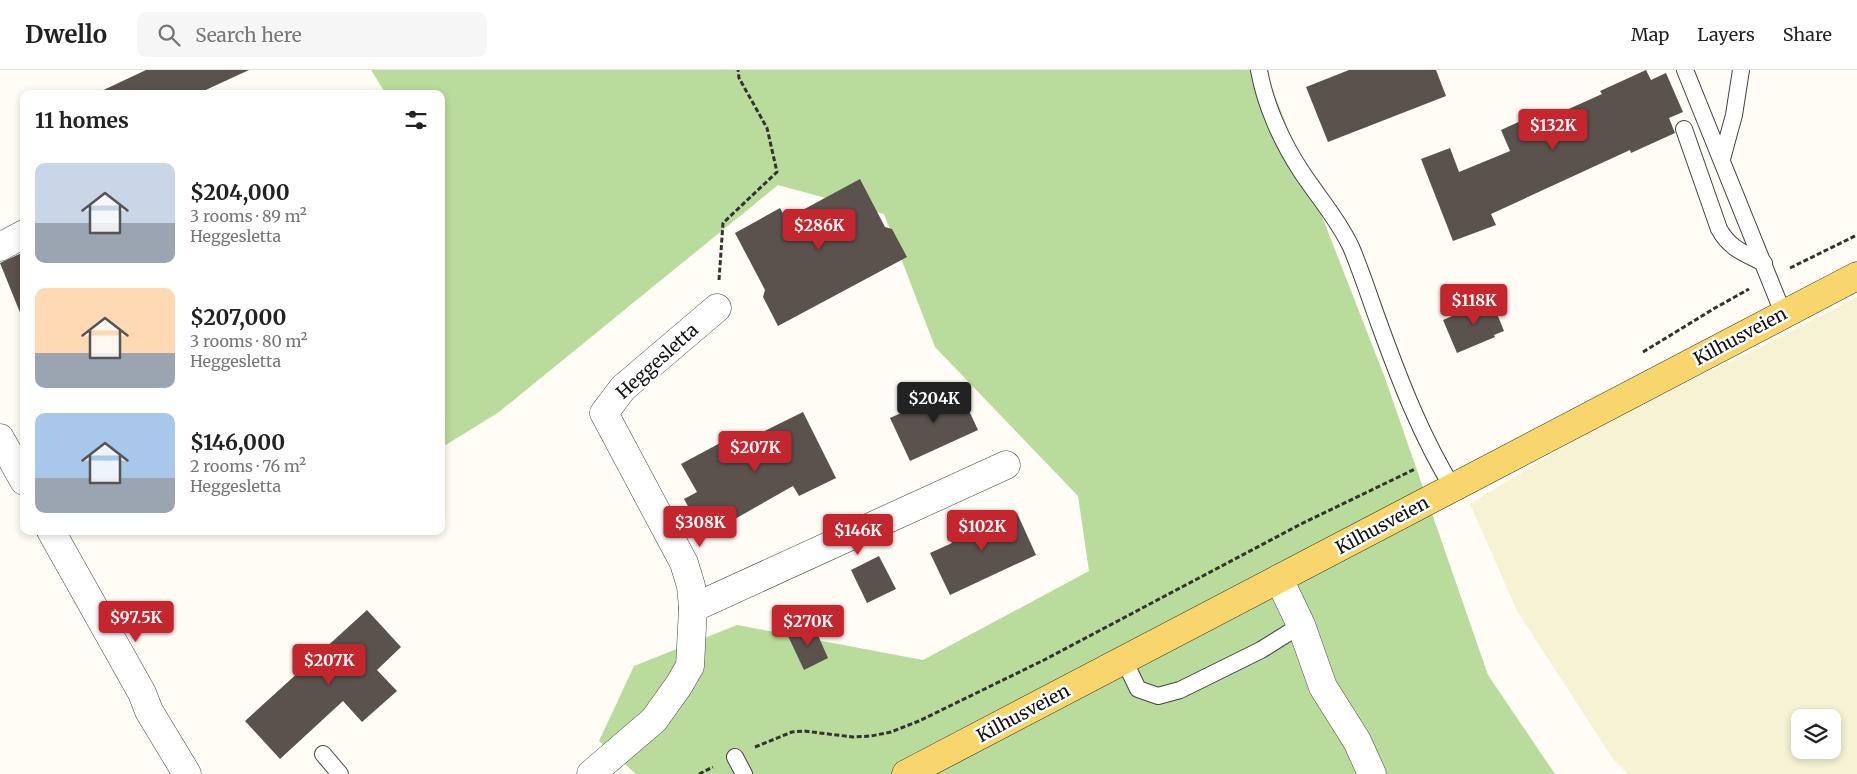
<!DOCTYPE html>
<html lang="en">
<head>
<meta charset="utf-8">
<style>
  :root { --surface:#fff; --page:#f6f6f6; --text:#222; --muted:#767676; --line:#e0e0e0; --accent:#c4262e }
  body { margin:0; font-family:Merriweather,serif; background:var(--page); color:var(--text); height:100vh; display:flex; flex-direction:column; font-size:19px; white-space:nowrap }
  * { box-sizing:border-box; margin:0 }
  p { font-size:16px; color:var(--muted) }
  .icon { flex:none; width:28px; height:28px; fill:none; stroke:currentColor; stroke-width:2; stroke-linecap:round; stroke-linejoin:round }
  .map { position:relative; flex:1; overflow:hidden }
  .details { position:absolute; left:20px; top:20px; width:425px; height:445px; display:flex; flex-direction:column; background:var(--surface); border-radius:10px; box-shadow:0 2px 8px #0003 }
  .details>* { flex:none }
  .fabs { position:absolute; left:1791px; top:639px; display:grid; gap:10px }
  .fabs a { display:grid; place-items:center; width:50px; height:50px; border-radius:10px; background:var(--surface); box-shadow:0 2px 8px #0003; font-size:25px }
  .price { position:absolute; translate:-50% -42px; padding:0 11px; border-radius:5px; background:var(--accent); color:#fff; font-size:16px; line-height:32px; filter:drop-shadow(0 1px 2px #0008) }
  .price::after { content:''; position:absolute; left:50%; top:30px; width:15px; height:11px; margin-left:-8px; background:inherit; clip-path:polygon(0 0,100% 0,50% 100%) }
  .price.active { background:#222; color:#fff }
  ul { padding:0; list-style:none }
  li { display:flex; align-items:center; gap:15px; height:125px; padding:0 15px }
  li span { display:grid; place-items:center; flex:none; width:140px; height:100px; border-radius:10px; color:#555 }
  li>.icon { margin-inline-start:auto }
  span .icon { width:60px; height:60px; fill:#fffc; stroke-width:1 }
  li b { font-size:21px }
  h2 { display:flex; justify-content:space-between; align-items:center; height:60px; padding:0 15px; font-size:21px }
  header { display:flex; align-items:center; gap:30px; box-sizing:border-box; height:70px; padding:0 25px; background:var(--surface); border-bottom:1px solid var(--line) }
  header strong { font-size:24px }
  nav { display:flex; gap:28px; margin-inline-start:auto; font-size:18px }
  .search { width:350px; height:45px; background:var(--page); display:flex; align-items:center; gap:12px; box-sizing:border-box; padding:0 18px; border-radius:10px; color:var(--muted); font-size:19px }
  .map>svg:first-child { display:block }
</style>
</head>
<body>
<header>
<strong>Dwello</strong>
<div class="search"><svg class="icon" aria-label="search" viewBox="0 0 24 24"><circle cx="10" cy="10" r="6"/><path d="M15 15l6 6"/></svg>Search here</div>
<nav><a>Map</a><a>Layers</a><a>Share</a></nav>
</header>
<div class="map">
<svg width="1857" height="704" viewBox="0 0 1857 704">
  <rect width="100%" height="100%" fill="#fffdf5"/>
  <path fill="#f6f3d4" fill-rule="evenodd" d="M1857,227v477h-229l-15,-15 -96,-148 -47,-107 141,-86 142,-67zM1800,648h32v32h-32z"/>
  <polygon fill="#b9dc9c" points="371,0 1265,0 1385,308 1488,605 1555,704 636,704 599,671 634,596 737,555 923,590 1089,501 1078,426 935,277 884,144 778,115 499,342 441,378 441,24 386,24"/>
  <g fill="#5a524d">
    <polygon points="146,0 249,0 197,24 95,24"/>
    <polygon points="1349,0 1436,0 1446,26 1328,72 1306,17"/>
    <polygon points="1646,0 1651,10 1666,3 1683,42 1669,48 1675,63 1631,83 1630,80 1491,144 1496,155 1453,171 1421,89 1450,78 1459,102 1510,81 1501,60 1547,39 1551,47 1602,24 1600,21"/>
    <polygon points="860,109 885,157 892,159 907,187 778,256 763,227 765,220 735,163 780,138 786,149"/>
    <polygon points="24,182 24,250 23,250 0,193"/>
    <polygon points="1491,229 1504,261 1494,265 1495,267 1457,283 1443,250"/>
    <polygon points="958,317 978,360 910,391 890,348"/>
    <polygon points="803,342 836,408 799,426 793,416 705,466 684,429 697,422 681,394 722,372 726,380"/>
    <polygon points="1017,443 1036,485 950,525 930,483 952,473 948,465 980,450 984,458"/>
    <polygon points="879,486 896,519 867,533 851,500"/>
    <polygon points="367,540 401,577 377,600 397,621 362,652 343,631 280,689 245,651"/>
    <polygon points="813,554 828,588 804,600 788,566"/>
  </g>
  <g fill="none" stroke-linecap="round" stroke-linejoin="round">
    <g stroke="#444" stroke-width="18">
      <g id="service">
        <path d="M1259,0c6,35 23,72 42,101 17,26 37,48 50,76 11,26 19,52 29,79 20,55 42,112 73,162"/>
        <polyline points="1685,0 1783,243"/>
        <path d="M1684,59l35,100c11,20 25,24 45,34"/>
        <polyline points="1722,89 1734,45 1741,0"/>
        <polyline points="1124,590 1138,619 1158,626 1180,620 1261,580 1301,555"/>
        <polyline points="323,684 340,704"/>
        <polyline points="735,687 744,704"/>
      </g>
    </g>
    <g stroke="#444" stroke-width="29">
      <g id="minor">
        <polyline points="0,177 24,164"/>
        <polyline points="0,368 24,411"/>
        <polyline points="51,461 142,623 149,641 187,704"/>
        <polyline points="1279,509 1301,555 1323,617 1357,671 1372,704"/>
        <polyline points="693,538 1006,395"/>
        <polyline points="591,704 654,650 679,615 690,596 693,538 691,516 684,493 604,343 623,318 717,238"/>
      </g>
    </g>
    <g stroke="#222" stroke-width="29">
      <polyline id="primary" points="906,704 1857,206"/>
    </g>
    <g stroke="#333" stroke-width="3" stroke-dasharray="5 2.5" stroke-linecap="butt">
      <polyline points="1790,198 1857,165"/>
      <polyline points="719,210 723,153 777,102 767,58 739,8 738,0"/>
      <polyline points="1643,282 1715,238 1749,219"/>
      <polyline points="755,677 792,662 804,661 853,667 871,666 891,662 919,651 1044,590 1301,454 1415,399"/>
      <polyline points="699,704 713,697"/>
    </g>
    <use href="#service" stroke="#fff" stroke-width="16"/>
    <use href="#minor" stroke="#fff" stroke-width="28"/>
    <use href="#primary" stroke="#f9d66b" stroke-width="28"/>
  </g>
  <g text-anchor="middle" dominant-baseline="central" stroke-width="5" stroke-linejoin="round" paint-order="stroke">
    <g font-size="18" fill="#111" stroke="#fff">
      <text transform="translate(1740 266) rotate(-28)">Kilhusveien</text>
      <text transform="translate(657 291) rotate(-42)">Heggesletta</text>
      <text transform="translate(1382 455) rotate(-28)">Kilhusveien</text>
      <text transform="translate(1023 643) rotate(-28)">Kilhusveien</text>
    </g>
  </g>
</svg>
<div class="fabs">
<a><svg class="icon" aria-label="layers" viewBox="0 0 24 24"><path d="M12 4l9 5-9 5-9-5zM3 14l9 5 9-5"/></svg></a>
</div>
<b class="price" style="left:1553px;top:81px">$132K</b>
<b class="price" style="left:819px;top:181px">$286K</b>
<b class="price" style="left:1474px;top:256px">$118K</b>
<b class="price active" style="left:934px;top:354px">$204K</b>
<b class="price" style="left:755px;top:403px">$207K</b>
<b class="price" style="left:700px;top:478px">$308K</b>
<b class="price" style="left:982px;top:482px">$102K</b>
<b class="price" style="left:858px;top:486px">$146K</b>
<b class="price" style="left:136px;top:573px">$97.5K</b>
<b class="price" style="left:808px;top:577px">$270K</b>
<b class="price" style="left:329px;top:616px">$207K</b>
<section class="details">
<h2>11 homes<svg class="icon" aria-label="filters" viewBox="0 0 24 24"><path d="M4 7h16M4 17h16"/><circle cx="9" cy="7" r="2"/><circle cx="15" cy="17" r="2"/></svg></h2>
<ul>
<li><span style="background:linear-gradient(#c9d6e8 60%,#9aa5b1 0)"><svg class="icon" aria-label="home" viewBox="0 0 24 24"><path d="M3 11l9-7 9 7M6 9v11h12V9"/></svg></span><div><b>$204,000</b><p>3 rooms · 89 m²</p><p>Heggesletta</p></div></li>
<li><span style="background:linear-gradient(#ffd9b3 65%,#9aa5b1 0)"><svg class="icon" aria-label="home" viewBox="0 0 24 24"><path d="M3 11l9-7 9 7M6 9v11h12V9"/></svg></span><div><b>$207,000</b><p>3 rooms · 80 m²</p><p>Heggesletta</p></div></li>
<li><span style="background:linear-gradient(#a9c7e8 65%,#9aa5b1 0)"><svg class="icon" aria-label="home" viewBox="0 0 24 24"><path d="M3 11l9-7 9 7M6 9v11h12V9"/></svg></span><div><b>$146,000</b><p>2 rooms · 76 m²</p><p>Heggesletta</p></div></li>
</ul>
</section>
</div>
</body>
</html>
